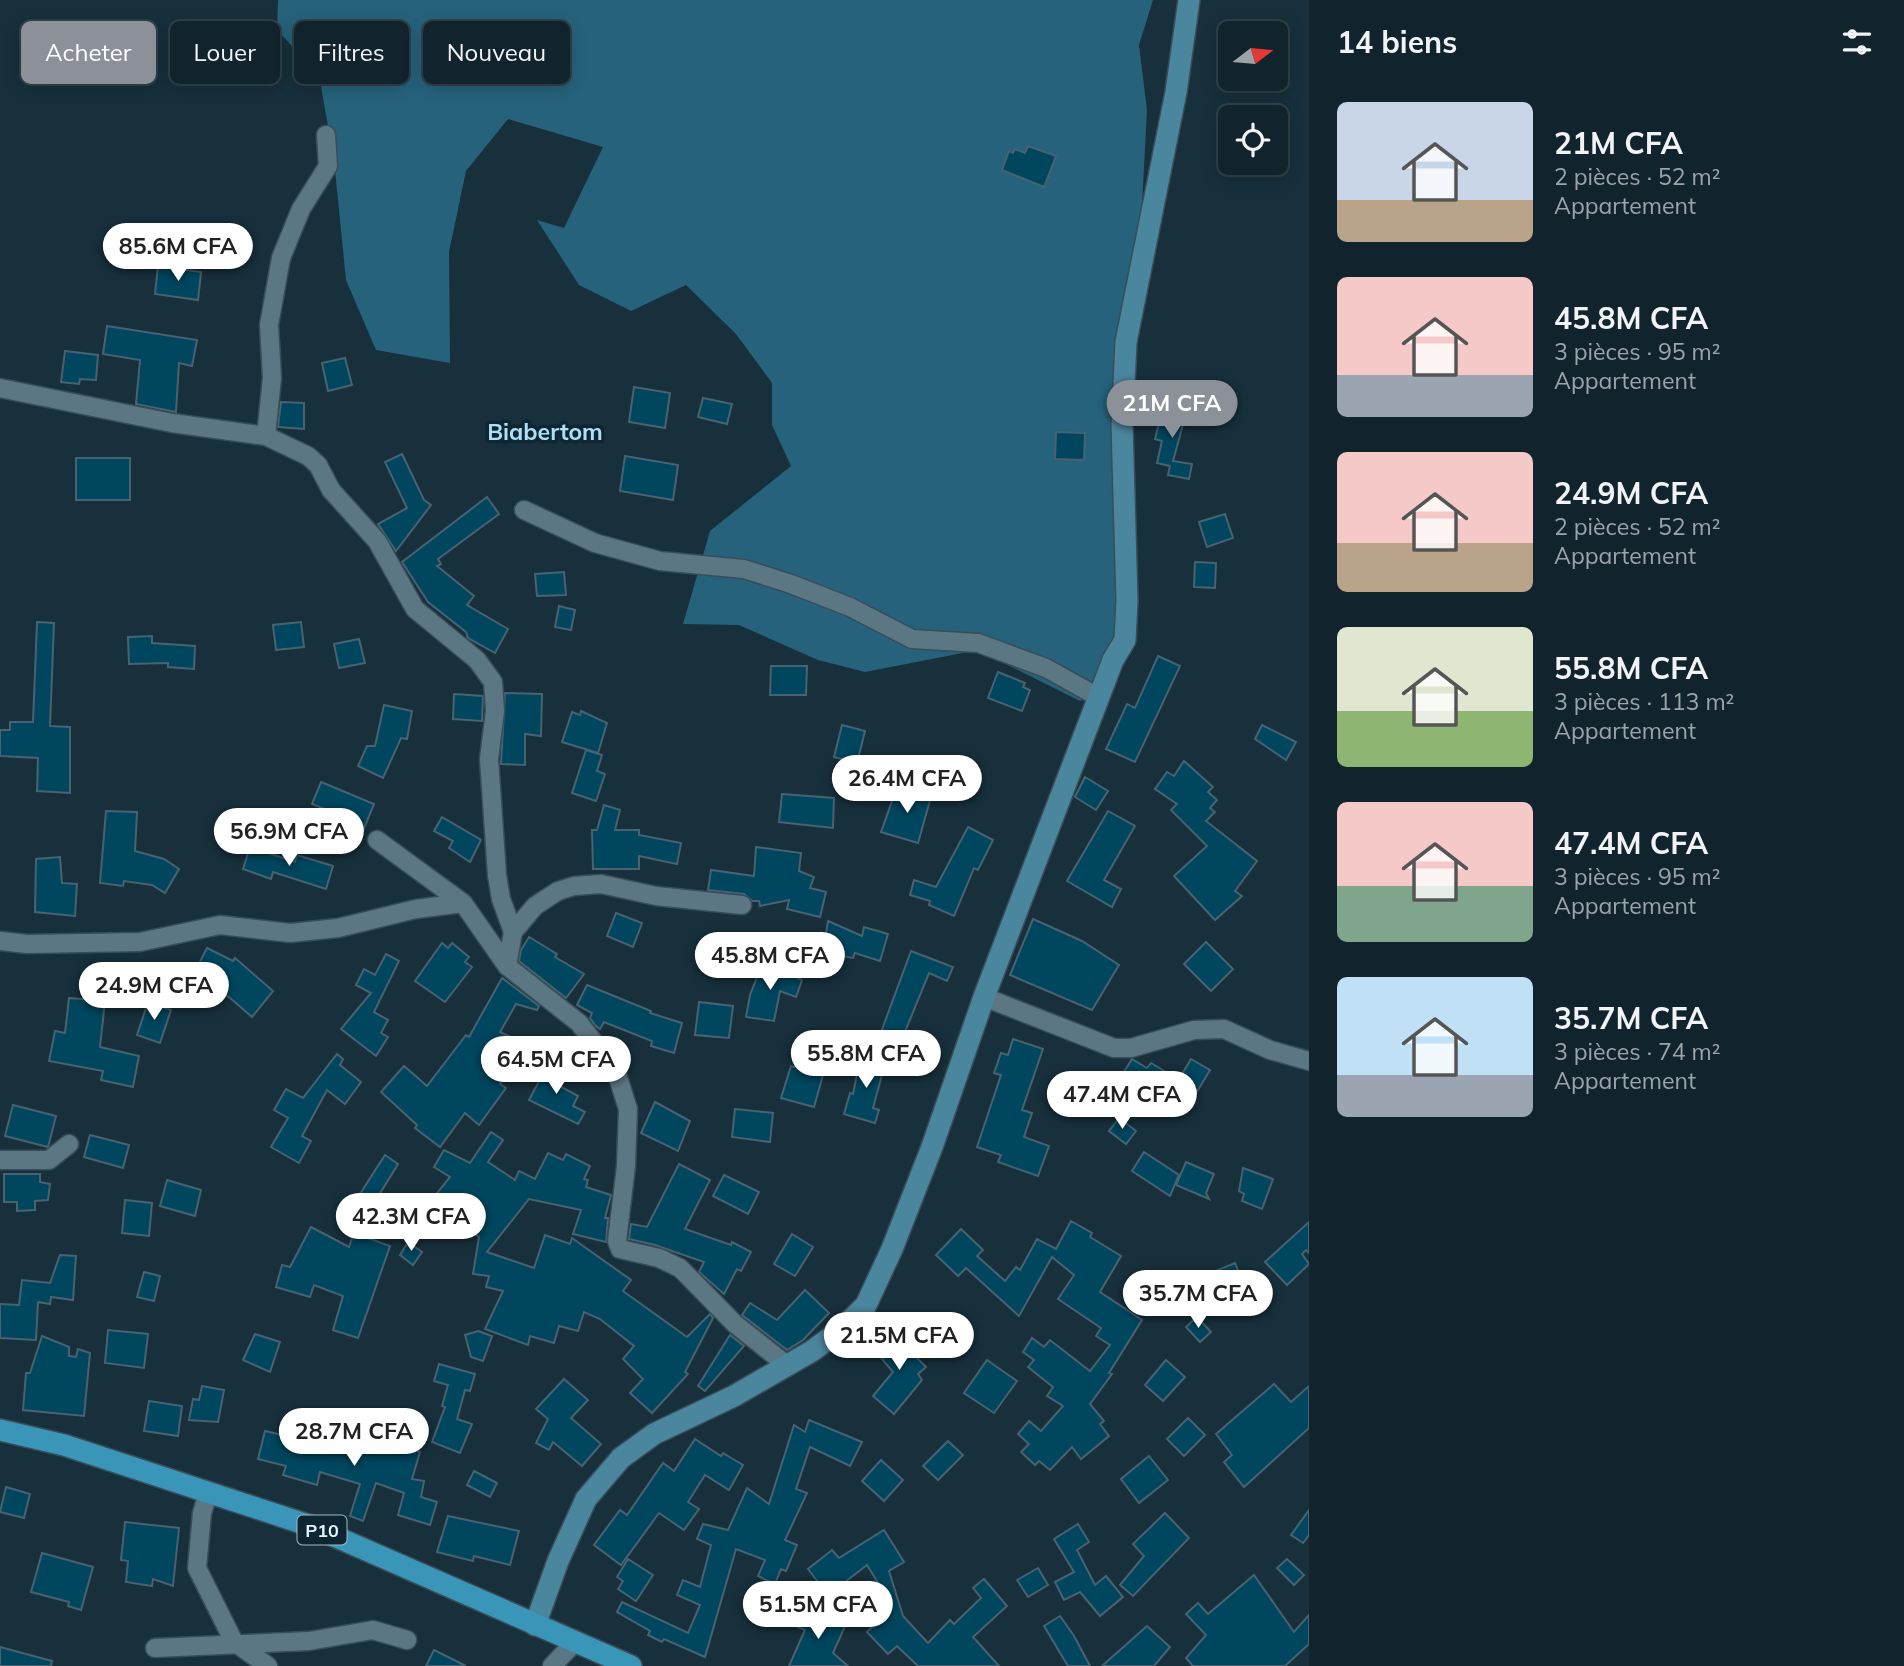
<!DOCTYPE html>
<html lang="fr">
<head>
<meta charset="utf-8">
<style>
  :root { --surface:#11242d; --page:#1e3039; --text:#f1f3f6; --muted:#9ca4aa; --line:#304149; --accent:#8c9099 }
  body { margin:0; font-family:Mulish,sans-serif; background:var(--page); color:var(--text); height:100vh; display:flex; flex-direction:column; font-size:26px; white-space:nowrap }
  * { box-sizing:border-box; margin:0 }
  p { font-size:23px; color:var(--muted) }
  .icon { flex:none; width:38px; height:38px; fill:none; stroke:currentColor; stroke-width:2; stroke-linecap:round; stroke-linejoin:round }
  .map { position:relative; flex:1; overflow:hidden }
  .sheet { display:flex; flex-direction:column; background:var(--surface); width:595px }
  .sheet>* { flex:none }
  .banner { position:absolute; left:21px; top:21px; width:665px; height:63px; display:flex; gap:14px }
  .needle { width:46px; rotate:74deg }
  .fabs { position:absolute; left:1218px; top:21px; display:grid; gap:14px }
  .fabs a { display:grid; place-items:center; width:70px; height:70px; border-radius:10px; background:var(--surface); box-shadow:0 4px 18px #0003,0 0 0 2px var(--line); font-size:35px }
  .price { position:absolute; translate:-50% -60px; padding:0 16px; border-radius:24px; background:#fff; color:#222; font-size:23px; line-height:46px; filter:drop-shadow(0 2px 4px #0008) }
  .price::after { content:''; position:absolute; left:50%; top:42px; width:21px; height:16px; margin-left:-10px; background:inherit; clip-path:polygon(0 0,100% 0,50% 100%) }
  .price.on { background:var(--accent); color:#fff }
  ul { padding:0; list-style:none }
  li { display:flex; align-items:center; gap:21px; height:175px; padding:0 28px }
  li span { display:grid; place-items:center; flex:none; width:196px; height:140px; border-radius:10px; color:#555 }
  li>.icon { margin-inline-start:auto }
  span .icon { width:84px; height:84px; fill:#fffc; stroke-width:1 }
  li b { font-size:30px }
  h2 { display:flex; justify-content:space-between; align-items:center; height:84px; padding:0 28px; font-size:30px }
  .chip { padding:0 24px; border-radius:10px; background:var(--surface); box-shadow:0 4px 18px #0003,0 0 0 2px var(--line); font-size:24px; line-height:63px }
  .chip.on { background:var(--accent); color:#fff }
  main { display:flex; flex:1; min-height:0 }
  .map>svg:first-child { display:block }
</style>
</head>
<body>
<main>
<div class="map">
<svg width="1309" height="1666" viewBox="0 0 1309 1666">
  <rect width="100%" height="100%" fill="#17303c"/>
  <polygon fill="#26627c" points="278,0 1153,0 1139,45 1147,110 1136,320 1126,368 1134,639 1112,690 1080,701 978,650 865,672 818,660 739,625 683,624 710,531 791,466 772,425 772,383 736,334 686,285 631,311 579,285 537,220 564,228 603,147 508,119 466,171 449,252 450,363 376,350 346,280 334,160 319,75 277,30"/>
  <g fill="#00465f" stroke="#486270" stroke-width="2">
    <polygon points="1028,146 1056,156 1044,187 1002,170 1009,151 1013,153 1015,149 1025,153"/>
    <polygon points="158,266 201,272 198,300 155,294"/>
    <polygon points="107,326 197,340 192,366 179,363 176,412 136,404 140,360 103,354"/>
    <polygon points="65,351 98,355 96,380 80,379 79,384 61,382"/>
    <polygon points="345,358 352,385 328,391 322,363"/>
    <polygon points="634,387 670,393 665,428 629,422"/>
    <polygon points="703,398 732,404 727,424 698,417"/>
    <polygon points="281,402 304,403 304,429 278,427"/>
    <polygon points="1164,404 1187,410 1173,461 1192,464 1189,479 1168,475 1170,466 1157,463 1162,441 1155,439"/>
    <polygon points="1056,432 1085,433 1084,460 1055,459"/>
    <polygon points="402,454 424,500 431,505 396,551 378,524 407,508 385,462"/>
    <polygon points="625,456 678,465 673,500 620,491"/>
    <rect x="76" y="458" width="54" height="42"/>
    <polygon points="487,497 499,514 438,559 441,564 437,566 474,596 467,605 508,629 495,653 468,638 466,632 428,602 402,562"/>
    <polygon points="1225,514 1233,538 1207,547 1199,522"/>
    <polygon points="1195,562 1216,563 1215,588 1194,587"/>
    <polygon points="564,572 566,595 537,596 535,574"/>
    <polygon points="559,606 575,610 571,630 555,627"/>
    <polygon points="37,622 54,623 50,726 70,727 70,793 37,791 38,758 0,756 0,730 10,730 10,722 33,722"/>
    <polygon points="301,622 304,647 276,650 273,625"/>
    <polygon points="152,636 152,643 195,646 194,669 168,667 168,663 129,664 128,637"/>
    <polygon points="359,639 365,663 339,668 334,644"/>
    <polygon points="1158,656 1180,666 1135,762 1106,749 1127,704 1135,708"/>
    <polygon points="771,666 807,666 806,695 770,695"/>
    <polygon points="998,672 1025,683 1023,687 1030,690 1022,711 988,698"/>
    <polygon points="505,693 542,694 541,736 525,734 525,765 501,764"/>
    <polygon points="454,694 483,696 482,721 453,719"/>
    <polygon points="384,705 412,711 407,739 401,738 383,778 358,766 367,746 375,746"/>
    <polygon points="581,711 607,723 598,753 562,742 572,712 580,715"/>
    <polygon points="842,725 865,731 857,763 834,757"/>
    <polygon points="1262,725 1296,742 1286,760 1255,739"/>
    <polygon points="586,750 602,755 597,771 605,774 596,801 572,793"/>
    <polygon points="1184,761 1213,787 1208,792 1217,800 1210,808 1215,812 1206,821 1257,861 1235,891 1242,896 1215,920 1174,876 1207,846 1171,810 1177,804 1155,789 1167,772 1174,776"/>
    <polygon points="1085,777 1108,791 1096,810 1075,797"/>
    <polygon points="321,782 374,804 363,831 336,819 338,814 312,804"/>
    <polygon points="897,787 931,797 918,843 881,832"/>
    <polygon points="782,794 834,798 833,828 779,822"/>
    <polygon points="604,805 620,810 615,830 639,830 639,835 681,843 677,864 639,856 639,869 593,869 592,830 597,830"/>
    <polygon points="106,811 137,812 135,851 164,859 179,869 165,893 152,885 124,881 123,886 100,883"/>
    <polygon points="1108,811 1135,826 1104,880 1121,889 1112,907 1067,881"/>
    <polygon points="442,817 481,840 470,862 449,848 453,841 434,831"/>
    <polygon points="968,827 993,840 978,870 974,868 954,916 929,905 930,901 910,895 914,880 936,887"/>
    <polygon points="250,847 295,862 297,855 333,866 326,889 273,872 271,879 243,869"/>
    <polygon points="756,847 801,853 799,871 814,877 810,888 826,892 820,917 787,909 789,900 760,906 759,901 752,901 744,894 708,890 711,870 754,876"/>
    <polygon points="60,857 62,883 77,884 75,916 35,912 36,859"/>
    <polygon points="616,913 642,923 633,947 607,936"/>
    <polygon points="1033,919 1082,941 1119,965 1092,1010 1010,975"/>
    <polygon points="828,921 862,936 864,927 888,934 880,961 855,953 853,958 823,953"/>
    <polygon points="529,937 557,954 555,957 584,974 566,998 519,961 521,950"/>
    <polygon points="1206,942 1233,969 1211,991 1184,964"/>
    <polygon points="442,943 448,948 452,943 469,957 465,962 472,967 445,1002 415,981"/>
    <polygon points="207,948 233,961 235,958 273,991 252,1017 229,997 192,977"/>
    <polygon points="911,951 953,967 947,981 929,973 900,1044 880,1035"/>
    <polygon points="386,954 399,961 374,1012 388,1020 381,1033 388,1037 376,1056 341,1029 371,993 356,985 364,969 375,975"/>
    <polygon points="763,962 802,980 796,997 780,991 774,1021 746,1017 750,995"/>
    <polygon points="502,978 539,1006 537,1010 516,1004 500,1032 511,1037 503,1057 515,1065 500,1084 506,1088 479,1125 465,1113 440,1147 415,1128 417,1125 381,1092 404,1066 427,1086 466,1035 469,1037"/>
    <polygon points="587,985 651,1011 650,1013 682,1023 674,1053 651,1046 652,1041 604,1022 600,1029 596,1026 590,1018 592,1013 577,1005"/>
    <polygon points="69,998 105,1001 100,1047 139,1056 133,1087 101,1080 103,1071 49,1061 55,1031 65,1033"/>
    <polygon points="148,1002 171,1010 160,1043 137,1035"/>
    <polygon points="699,1002 733,1006 729,1038 695,1035"/>
    <polygon points="1013,1039 1043,1049 1022,1110 1032,1113 1024,1137 1049,1146 1038,1176 998,1162 1001,1155 977,1147 1001,1075 994,1073 1001,1053 1008,1055"/>
    <polygon points="337,1054 343,1059 340,1065 361,1082 345,1104 327,1090 302,1136 311,1141 299,1163 271,1147 288,1118 274,1110 286,1089 303,1098"/>
    <polygon points="860,1059 886,1060 873,1108 879,1110 875,1123 844,1114 850,1093 853,1094"/>
    <polygon points="1132,1059 1147,1068 1151,1063 1171,1075 1150,1108 1115,1086"/>
    <polygon points="1191,1059 1210,1070 1192,1100 1173,1089"/>
    <polygon points="547,1066 564,1075 558,1085 578,1096 573,1106 585,1112 578,1124 529,1100"/>
    <polygon points="791,1066 823,1075 814,1107 781,1098"/>
    <polygon points="655,1102 690,1121 678,1151 641,1133"/>
    <polygon points="13,1105 56,1116 48,1147 5,1136"/>
    <polygon points="735,1109 773,1113 770,1142 732,1137"/>
    <polygon points="1119,1118 1136,1131 1126,1144 1109,1131"/>
    <polygon points="491,1132 503,1140 488,1162 515,1180 519,1171 535,1179 548,1153 563,1160 566,1154 590,1166 584,1179 588,1180 586,1187 611,1195 605,1218 608,1218 606,1242 573,1234 581,1210 529,1199 487,1252 534,1268 545,1235 570,1244 572,1238 631,1280 623,1291 687,1337 710,1314 713,1318 685,1372 688,1374 652,1413 630,1393 643,1379 623,1359 634,1346 600,1319 584,1312 578,1331 559,1326 554,1343 530,1336 528,1345 485,1329 503,1291 486,1287 489,1276 473,1274 479,1237 433,1198 450,1177 434,1167 444,1150 470,1163"/>
    <polygon points="90,1135 129,1145 123,1168 84,1157"/>
    <polygon points="1144,1152 1179,1175 1170,1196 1132,1171"/>
    <polygon points="385,1155 398,1164 374,1203 360,1194"/>
    <polygon points="1186,1162 1214,1174 1206,1193 1209,1199 1176,1185"/>
    <polygon points="679,1164 710,1180 685,1229 731,1245 732,1242 751,1252 741,1271 737,1269 724,1294 699,1272 704,1262 655,1245 629,1239 631,1224 647,1227"/>
    <polygon points="1243,1168 1273,1179 1262,1209 1242,1201 1244,1194 1239,1191"/>
    <polygon points="4,1174 40,1174 40,1182 50,1184 48,1200 35,1201 35,1210 17,1211 17,1202 4,1202"/>
    <polygon points="724,1175 759,1192 748,1214 713,1196"/>
    <polygon points="167,1180 201,1190 195,1216 160,1206"/>
    <polygon points="125,1200 152,1203 149,1236 122,1233"/>
    <polygon points="1071,1221 1092,1233 1090,1237 1121,1256 1100,1292 1142,1320 1109,1373 1112,1374 1090,1404 1104,1421 1100,1424 1109,1436 1081,1459 1072,1447 1050,1470 1039,1461 1035,1465 1021,1452 1029,1444 1018,1434 1029,1421 1041,1431 1063,1406 1047,1396 1053,1387 1028,1367 1034,1360 1023,1352 1032,1338 1044,1347 1050,1340 1090,1371 1110,1345 1096,1336 1101,1328 1058,1299 1074,1275 1052,1257 1019,1316 966,1268 958,1276 936,1255 961,1229 983,1250 977,1256 1005,1281 1016,1267 1020,1270 1037,1239 1056,1249"/>
    <polygon points="1309,1222 1309,1253 1306,1250 1302,1254 1309,1264 1287,1285 1265,1262"/>
    <polygon points="311,1227 349,1247 354,1233 390,1246 358,1338 333,1330 343,1296 314,1285 310,1297 276,1287 282,1265 290,1267"/>
    <polygon points="792,1234 813,1247 795,1276 774,1264"/>
    <polygon points="408,1242 422,1252 413,1265 400,1255"/>
    <polygon points="60,1255 76,1256 73,1300 51,1297 50,1304 38,1302 36,1340 0,1338 0,1304 19,1305 22,1280 50,1283"/>
    <polygon points="1235,1263 1245,1287 1202,1305 1194,1280"/>
    <polygon points="144,1272 160,1276 154,1301 137,1297"/>
    <polygon points="805,1290 829,1313 803,1340 787,1350 742,1315 750,1303 777,1320"/>
    <polygon points="1197,1317 1211,1332 1200,1342 1186,1327"/>
    <polygon points="108,1330 148,1334 144,1368 105,1363"/>
    <polygon points="478,1331 492,1336 483,1361 471,1357 465,1335"/>
    <polygon points="901,1331 919,1350 914,1355 926,1367 918,1374 922,1380 894,1414 873,1396 893,1372 877,1353"/>
    <polygon points="255,1334 280,1342 270,1372 243,1360"/>
    <polygon points="730,1335 744,1346 705,1391 698,1386"/>
    <polygon points="42,1336 69,1347 69,1356 76,1357 78,1349 90,1353 84,1416 23,1410 26,1373 30,1373"/>
    <polygon points="987,1360 1017,1381 994,1413 964,1393"/>
    <polygon points="1166,1360 1185,1377 1163,1401 1145,1385"/>
    <polygon points="439,1364 475,1374 470,1391 465,1390 457,1419 472,1424 460,1453 432,1442 445,1407 442,1406 448,1385 434,1381"/>
    <polygon points="564,1379 588,1400 571,1418 601,1444 582,1466 553,1442 549,1450 536,1443 548,1419 536,1409"/>
    <polygon points="1274,1384 1291,1402 1309,1386 1309,1428 1244,1487 1224,1462 1232,1455 1216,1434"/>
    <polygon points="202,1386 224,1390 218,1422 189,1420 193,1399 199,1400"/>
    <polygon points="149,1401 182,1406 178,1436 144,1431"/>
    <polygon points="1188,1418 1205,1435 1184,1456 1167,1439"/>
    <polygon points="809,1420 862,1442 850,1466 810,1447 796,1489 807,1493 785,1540 797,1545 786,1571 781,1569 775,1584 758,1576 765,1560 736,1549 705,1657 664,1639 662,1642 648,1635 650,1631 617,1612 622,1602 688,1633 700,1605 677,1595 683,1580 700,1587 711,1545 697,1539 703,1524 728,1530 747,1488 769,1504 794,1425 805,1432"/>
    <polygon points="348,1423 366,1431 365,1433 420,1452 412,1479 424,1481 421,1497 437,1502 430,1525 398,1515 404,1493 376,1483 363,1521 350,1516 360,1484 320,1472 317,1485 283,1475 286,1466 258,1459 265,1431 330,1446 331,1442 339,1445"/>
    <polygon points="695,1439 721,1456 723,1453 743,1465 729,1490 705,1475 688,1502 699,1509 684,1530 659,1513 621,1565 594,1545 620,1510 627,1515 663,1463 674,1471"/>
    <polygon points="948,1441 963,1455 938,1480 923,1466"/>
    <polygon points="1149,1456 1168,1480 1139,1503 1121,1479"/>
    <polygon points="881,1460 903,1480 884,1501 862,1481"/>
    <polygon points="474,1471 497,1483 490,1497 467,1485"/>
    <polygon points="6,1487 30,1494 24,1518 0,1512"/>
    <polygon points="1309,1510 1309,1535 1303,1543 1291,1535"/>
    <polygon points="1165,1513 1189,1538 1133,1596 1120,1585 1144,1556 1133,1544"/>
    <polygon points="448,1516 519,1531 510,1565 474,1556 473,1561 437,1552"/>
    <polygon points="125,1522 179,1528 173,1586 153,1579 152,1586 126,1582 128,1561 121,1560"/>
    <polygon points="1078,1524 1089,1542 1077,1550 1095,1585 1106,1576 1123,1597 1100,1616 1080,1592 1064,1600 1055,1582 1074,1572 1054,1539"/>
    <polygon points="884,1530 904,1562 889,1571 903,1616 928,1643 950,1620 954,1624 981,1598 973,1588 984,1579 1007,1606 973,1637 999,1666 918,1666 897,1646 888,1654 867,1632 882,1617 870,1604 882,1593 889,1601 867,1565 828,1595 808,1569 832,1550 839,1558"/>
    <polygon points="42,1553 93,1567 81,1610 68,1606 69,1602 31,1592"/>
    <polygon points="628,1559 653,1575 636,1601 618,1589 623,1581 617,1577"/>
    <polygon points="1287,1559 1304,1575 1294,1585 1277,1568"/>
    <polygon points="1038,1568 1048,1585 1028,1597 1017,1580"/>
    <polygon points="1254,1575 1294,1632 1309,1615 1309,1644 1285,1666 1193,1666 1186,1658 1206,1635 1186,1614 1198,1603 1208,1614"/>
    <polygon points="807,1607 846,1624 833,1653 848,1666 789,1666 805,1630 798,1627"/>
    <polygon points="1060,1616 1074,1636 1090,1666 1068,1666 1044,1626"/>
    <polygon points="1147,1626 1170,1647 1154,1666 1102,1666"/>
    <polygon points="0,1647 52,1661 51,1666 0,1666"/>
    <polygon points="434,1650 466,1666 426,1666"/>
  </g>
  <g fill="none" stroke-linecap="round" stroke-linejoin="round">
    <g stroke="#384d57" stroke-width="21">
      <g id="street">
        <polyline points="0,388 172,423 266,436 308,456 318,465 331,490 377,541 415,609 477,660 493,682 495,711 489,759 497,875 501,899 513,932"/>
        <polyline points="266,436 272,378 269,325 281,258 301,209 328,166 326,135"/>
        <polyline points="524,510 595,543 660,561 744,569 791,584 850,607 912,639 978,643 1046,668 1100,698"/>
        <polyline points="377,840 463,903 507,966 579,1023 616,1071 628,1109 626,1166 617,1241 620,1249 659,1258 680,1268 735,1324 788,1366"/>
        <polyline points="0,941 27,944 140,942 220,925 290,933 338,928 416,909 463,903"/>
        <polyline points="507,966 513,932 535,906 558,891 574,886 601,884 656,896 742,905"/>
        <polyline points="984,997 1114,1048 1131,1048 1194,1030 1224,1029 1270,1050 1309,1061"/>
        <polyline points="0,1160 49,1160 69,1144"/>
        <polyline points="208,1493 202,1513 197,1568 234,1642 268,1666"/>
        <polyline points="155,1648 309,1641 373,1630 407,1640"/>
        <polyline points="552,1666 574,1643"/>
      </g>
    </g>
    <g stroke="#384d57" stroke-width="24">
      <polyline id="secondary" points="535,1625 558,1561 586,1499 621,1458 654,1434 734,1396 812,1351 842,1329 866,1305 892,1249 932,1147 984,997 1113,660 1125,640 1127,601 1122,424 1126,342 1176,92 1189,0"/>
    </g>
    <g stroke="#384d57" stroke-width="24">
      <polyline id="primary" points="0,1430 64,1445 311,1526 631,1666"/>
    </g>
    <use href="#street" stroke="#5c7784" stroke-width="18"/>
    <use href="#secondary" stroke="#4b869f" stroke-width="21"/>
    <use href="#primary" stroke="#3a96b9" stroke-width="21"/>
  </g>
  <g text-anchor="middle" dominant-baseline="central" stroke-width="7" stroke-linejoin="round" paint-order="stroke">
    <rect fill="#0d2631" stroke="#a5b7c0" stroke-width="2" x="297.5" y="1515.5" width="49" height="29" rx="5"/>
    <g font-size="18" font-weight="bold" fill="#e6f5fd">
      <text x="322" y="1530">P10</text>
    </g>
    <g font-size="23" font-weight="bold" fill="#afdff7" stroke="#0d2631">
      <text x="545" y="431">Biabertom</text>
    </g>
  </g>
</svg>
<div class="fabs">
<a><svg class="needle" viewBox="-14 -14 28 28"><path d="M0-13l5 13h-10z" fill="#e53935"/><path d="M0 13l5-13h-10z" fill="#9ca4aa"/></svg></a>
<a><svg class="icon" aria-label="locate" viewBox="0 0 24 24"><circle cx="12" cy="12" r="6"/><path d="M12 2v4M12 18v4M2 12h4M18 12h4"/></svg></a>
</div>
<b class="price" style="left:178px;top:283px">85.6M CFA</b>
<b class="price on" style="left:1172px;top:440px">21M CFA</b>
<b class="price" style="left:907px;top:815px">26.4M CFA</b>
<b class="price" style="left:289px;top:868px">56.9M CFA</b>
<b class="price" style="left:770px;top:992px">45.8M CFA</b>
<b class="price" style="left:154px;top:1022px">24.9M CFA</b>
<b class="price" style="left:866px;top:1090px">55.8M CFA</b>
<b class="price" style="left:556px;top:1096px">64.5M CFA</b>
<b class="price" style="left:1122px;top:1131px">47.4M CFA</b>
<b class="price" style="left:411px;top:1253px">42.3M CFA</b>
<b class="price" style="left:1198px;top:1330px">35.7M CFA</b>
<b class="price" style="left:899px;top:1372px">21.5M CFA</b>
<b class="price" style="left:354px;top:1468px">28.7M CFA</b>
<b class="price" style="left:818px;top:1641px">51.5M CFA</b>
<div class="banner">
<a class="chip on">Acheter</a>
<a class="chip">Louer</a>
<a class="chip">Filtres</a>
<a class="chip">Nouveau</a>
</div>
</div>
<section class="sheet">
<h2>14 biens<svg class="icon" aria-label="filters" viewBox="0 0 24 24"><path d="M4 7h16M4 17h16"/><circle cx="9" cy="7" r="2"/><circle cx="15" cy="17" r="2"/></svg></h2>
<ul>
<li><span style="background:linear-gradient(#c9d6e8 70%,#b9a48a 0)"><svg class="icon" aria-label="home" viewBox="0 0 24 24"><path d="M3 11l9-7 9 7M6 9v11h12V9"/></svg></span><div><b>21M CFA</b><p>2 pièces · 52 m²</p><p>Appartement</p></div></li>
<li><span style="background:linear-gradient(#f6c9c9 70%,#9aa5b1 0)"><svg class="icon" aria-label="home" viewBox="0 0 24 24"><path d="M3 11l9-7 9 7M6 9v11h12V9"/></svg></span><div><b>45.8M CFA</b><p>3 pièces · 95 m²</p><p>Appartement</p></div></li>
<li><span style="background:linear-gradient(#f6c9c9 65%,#b9a48a 0)"><svg class="icon" aria-label="home" viewBox="0 0 24 24"><path d="M3 11l9-7 9 7M6 9v11h12V9"/></svg></span><div><b>24.9M CFA</b><p>2 pièces · 52 m²</p><p>Appartement</p></div></li>
<li><span style="background:linear-gradient(#dfe7d0 60%,#8fb573 0)"><svg class="icon" aria-label="home" viewBox="0 0 24 24"><path d="M3 11l9-7 9 7M6 9v11h12V9"/></svg></span><div><b>55.8M CFA</b><p>3 pièces · 113 m²</p><p>Appartement</p></div></li>
<li><span style="background:linear-gradient(#f6c9c9 60%,#7fa58c 0)"><svg class="icon" aria-label="home" viewBox="0 0 24 24"><path d="M3 11l9-7 9 7M6 9v11h12V9"/></svg></span><div><b>47.4M CFA</b><p>3 pièces · 95 m²</p><p>Appartement</p></div></li>
<li><span style="background:linear-gradient(#bfe0f5 70%,#9aa5b1 0)"><svg class="icon" aria-label="home" viewBox="0 0 24 24"><path d="M3 11l9-7 9 7M6 9v11h12V9"/></svg></span><div><b>35.7M CFA</b><p>3 pièces · 74 m²</p><p>Appartement</p></div></li>
</ul>
</section>
</main>
</body>
</html>
